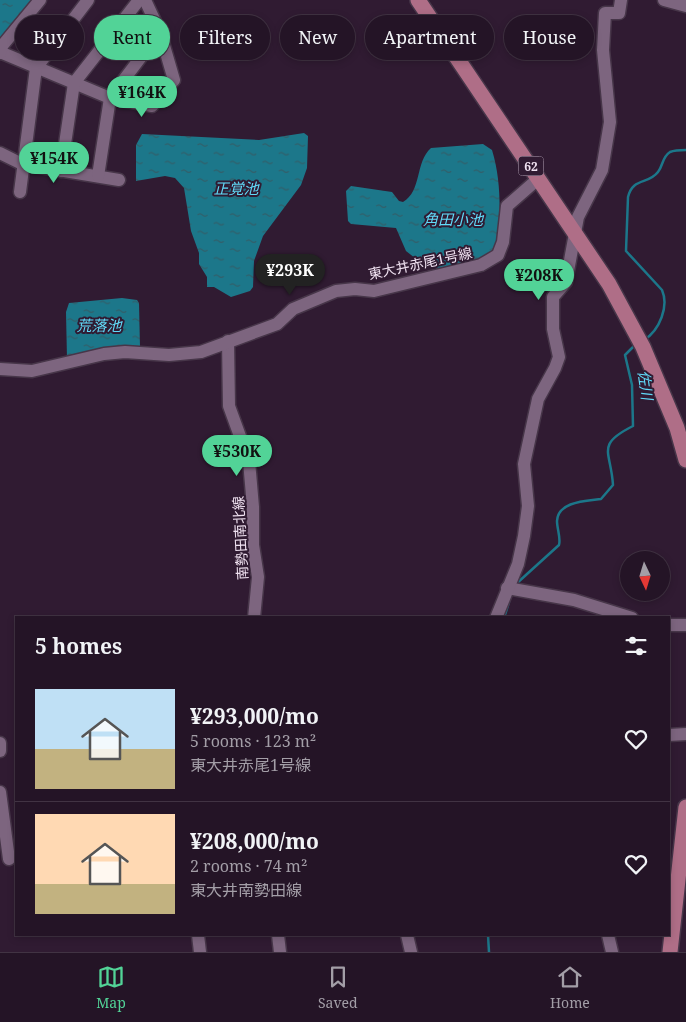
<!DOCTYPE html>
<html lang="en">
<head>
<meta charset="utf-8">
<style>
  :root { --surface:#241426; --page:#2c1d2e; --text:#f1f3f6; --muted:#a39ea7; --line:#413343; --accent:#52d397 }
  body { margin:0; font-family:"Noto Serif","Noto Sans JP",serif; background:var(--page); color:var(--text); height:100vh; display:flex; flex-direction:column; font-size:19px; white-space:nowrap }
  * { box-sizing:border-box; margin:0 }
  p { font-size:16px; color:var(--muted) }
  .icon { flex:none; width:28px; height:28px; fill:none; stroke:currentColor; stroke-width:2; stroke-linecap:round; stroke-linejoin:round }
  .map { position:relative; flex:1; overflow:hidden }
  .details { position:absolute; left:15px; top:616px; width:655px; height:320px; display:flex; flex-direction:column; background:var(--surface); border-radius:0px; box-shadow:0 2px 8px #0003,0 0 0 1px var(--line) }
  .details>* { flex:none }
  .top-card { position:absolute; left:15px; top:15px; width:656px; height:45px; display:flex; gap:10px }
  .needle { width:32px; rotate:176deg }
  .tools { position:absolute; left:620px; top:551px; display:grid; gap:10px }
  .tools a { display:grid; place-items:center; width:50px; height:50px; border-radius:50%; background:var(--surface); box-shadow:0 2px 8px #0003,0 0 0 1px var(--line); font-size:25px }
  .price { position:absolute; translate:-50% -42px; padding:0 11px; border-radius:18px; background:var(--accent); color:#111; font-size:16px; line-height:32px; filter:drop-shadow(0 1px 2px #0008) }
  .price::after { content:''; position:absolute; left:50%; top:30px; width:15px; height:11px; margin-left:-8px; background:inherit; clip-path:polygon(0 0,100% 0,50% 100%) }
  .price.on { background:#222; color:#fff }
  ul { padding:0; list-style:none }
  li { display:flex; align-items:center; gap:15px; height:125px; padding:0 20px }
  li+li { border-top:1px solid var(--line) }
  li span { display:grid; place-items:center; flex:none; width:140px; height:100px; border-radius:0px; color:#555 }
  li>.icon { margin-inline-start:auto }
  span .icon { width:60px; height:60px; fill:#fffc; stroke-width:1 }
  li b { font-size:21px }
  h2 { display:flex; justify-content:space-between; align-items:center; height:60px; padding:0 20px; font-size:21px }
  .tag { padding:0 18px; border-radius:22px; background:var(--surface); box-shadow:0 2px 8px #0003,0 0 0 1px var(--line); font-size:18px; line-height:45px }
  .tag.on { background:var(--accent); color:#111 }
  .tabs { display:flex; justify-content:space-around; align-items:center; height:70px; border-top:1px solid var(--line); background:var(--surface); font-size:14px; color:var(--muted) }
  .tabs a { display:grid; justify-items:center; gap:2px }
  .tabs .on { color:var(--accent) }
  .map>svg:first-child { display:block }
</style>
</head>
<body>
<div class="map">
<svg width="686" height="952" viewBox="0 0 686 952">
  <defs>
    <pattern id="water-ripples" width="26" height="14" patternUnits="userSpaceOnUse" patternTransform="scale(1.25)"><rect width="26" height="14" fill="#1c778a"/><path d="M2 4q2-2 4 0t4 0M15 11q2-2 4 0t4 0" fill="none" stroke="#325e69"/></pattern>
  </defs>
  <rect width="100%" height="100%" fill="#301b32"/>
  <g fill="url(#water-ripples)">
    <polygon points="0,0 37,0 0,46"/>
    <polygon points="304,133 308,136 307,168 301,185 263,236 254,261 253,287 250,291 231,297 214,287 207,287 207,277 199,264 199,253 191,231 184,188 175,178 165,176 136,181 136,145 142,134 259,140"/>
    <path d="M483,144l9,6c10,33 8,65 6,98l-23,15 -37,8 -6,-8 -12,-1 -14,-11 -10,-23 -45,-4 -3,-3 -2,-30 5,-5 41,6 7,9 4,1c19,-11 12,-40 28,-54z"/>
    <polygon points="122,298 137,300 139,303 140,348 67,359 66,312 69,303"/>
  </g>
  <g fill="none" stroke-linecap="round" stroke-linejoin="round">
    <g stroke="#1c778a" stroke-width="2.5">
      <path d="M644,340c16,-10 25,-34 18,-50l-36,-39 2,-54c5,-20 20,-12 30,-25 5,-6 4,-15 12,-20 5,-2 11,-2 16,-2"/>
      <path d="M516,584l43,-39c2,-7 -2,-16 -2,-24 1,-20 30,-20 44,-22l12,-14c-2,-34 -18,-40 20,-59l-1,-41 -7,-30 10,-10"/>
      <polyline points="504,618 509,602"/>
      <polyline points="488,935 489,952"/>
    </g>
    <g stroke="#473649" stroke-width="15">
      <g id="minor">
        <polyline points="664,0 686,6"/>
        <polyline points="0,52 110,98 152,106 174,80 160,32 145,0"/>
        <polyline points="0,53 2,46 40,0"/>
        <polyline points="0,153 22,164 119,180"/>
        <polyline points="61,171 74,83 139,0"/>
        <polyline points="98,176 110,98 160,32"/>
        <polyline points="20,192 36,68 88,0"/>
        <polyline points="228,341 229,406 249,461 253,507 253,545 258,577 254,618"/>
        <polyline points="0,369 32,371 104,354 125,352 169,355 201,352 277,324 293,309 336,291 355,289 374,291 481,265 498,255 503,242 507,206 539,178"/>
        <polyline points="507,588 574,600 632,618"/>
        <polyline points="496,618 518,564 524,536 528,506 524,464 538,399 555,368 559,357 553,329 553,297 566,282 578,217 602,170 610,122 603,50 605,13 619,13 621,0"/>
        <polyline points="669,625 686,625"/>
        <polyline points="669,735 686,734"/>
        <polyline points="0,743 0,751"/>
        <polyline points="0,792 9,859"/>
        <polyline points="198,935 200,952"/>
        <polyline points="278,935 280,952"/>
        <polyline points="407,935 411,952"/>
        <polyline points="608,935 612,952"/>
      </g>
    </g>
    <g stroke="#473649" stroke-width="18">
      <g id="major">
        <polyline points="418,0 609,284 643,347 677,428 686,460"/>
        <polyline points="670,952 686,807"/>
      </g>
    </g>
    <use href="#minor" stroke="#7d657f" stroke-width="12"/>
    <use href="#major" stroke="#af6e87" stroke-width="15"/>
  </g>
  <g text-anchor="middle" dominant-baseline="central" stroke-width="4" stroke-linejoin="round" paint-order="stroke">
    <rect fill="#301b32" stroke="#b6a6b8" stroke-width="1" x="518.5" y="156.5" width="25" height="19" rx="4"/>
    <g font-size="12" font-weight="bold" fill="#f0e2f1">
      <text x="531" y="166">62</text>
    </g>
    <g font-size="14" fill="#f0e2f1" stroke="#301b32">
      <text transform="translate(420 263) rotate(-12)">東大井赤尾1号線</text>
      <text transform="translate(240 538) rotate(-93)">南勢田南北線</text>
    </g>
    <g font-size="15" font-style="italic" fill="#61daf8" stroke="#301b32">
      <text x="236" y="188">正覚池</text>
      <text x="453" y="219">角田小池</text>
      <text x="99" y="325">荒落池</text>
      <text transform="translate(646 385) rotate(82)">佐川</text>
    </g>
  </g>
</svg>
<div class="tools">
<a><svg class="needle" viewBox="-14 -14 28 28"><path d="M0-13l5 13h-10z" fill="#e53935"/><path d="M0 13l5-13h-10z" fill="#a39ea7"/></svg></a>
</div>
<b class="price" style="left:142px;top:118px">¥164K</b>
<b class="price" style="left:54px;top:184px">¥154K</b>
<b class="price on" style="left:290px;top:296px">¥293K</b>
<b class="price" style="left:539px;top:301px">¥208K</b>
<b class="price" style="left:237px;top:477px">¥530K</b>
<div class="top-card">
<a class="tag">Buy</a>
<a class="tag on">Rent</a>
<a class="tag">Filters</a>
<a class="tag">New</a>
<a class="tag">Apartment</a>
<a class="tag">House</a>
</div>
<section class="details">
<h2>5 homes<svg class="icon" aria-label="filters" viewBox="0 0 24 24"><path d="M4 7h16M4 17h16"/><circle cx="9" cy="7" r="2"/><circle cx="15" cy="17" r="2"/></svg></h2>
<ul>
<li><span style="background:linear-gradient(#bfe0f5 60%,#c2b280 0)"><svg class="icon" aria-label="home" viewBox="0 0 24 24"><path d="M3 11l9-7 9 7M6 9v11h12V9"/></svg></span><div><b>¥293,000/mo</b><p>5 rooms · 123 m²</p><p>東大井赤尾1号線</p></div><svg class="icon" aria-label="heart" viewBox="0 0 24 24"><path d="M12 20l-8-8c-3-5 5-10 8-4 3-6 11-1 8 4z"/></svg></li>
<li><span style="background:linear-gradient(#ffd9b3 70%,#c2b280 0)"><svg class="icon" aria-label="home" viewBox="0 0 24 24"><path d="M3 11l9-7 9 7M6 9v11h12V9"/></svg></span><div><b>¥208,000/mo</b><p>2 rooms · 74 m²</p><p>東大井南勢田線</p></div><svg class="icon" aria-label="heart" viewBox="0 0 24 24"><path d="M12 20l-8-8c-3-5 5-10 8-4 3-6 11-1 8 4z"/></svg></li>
</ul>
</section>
</div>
<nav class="tabs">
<a class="on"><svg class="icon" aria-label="map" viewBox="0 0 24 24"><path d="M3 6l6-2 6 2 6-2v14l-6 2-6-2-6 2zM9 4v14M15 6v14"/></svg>Map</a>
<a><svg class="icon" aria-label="saved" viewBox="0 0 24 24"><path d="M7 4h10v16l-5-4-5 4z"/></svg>Saved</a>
<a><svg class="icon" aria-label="home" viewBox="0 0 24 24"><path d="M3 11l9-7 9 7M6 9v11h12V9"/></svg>Home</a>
</nav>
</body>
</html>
